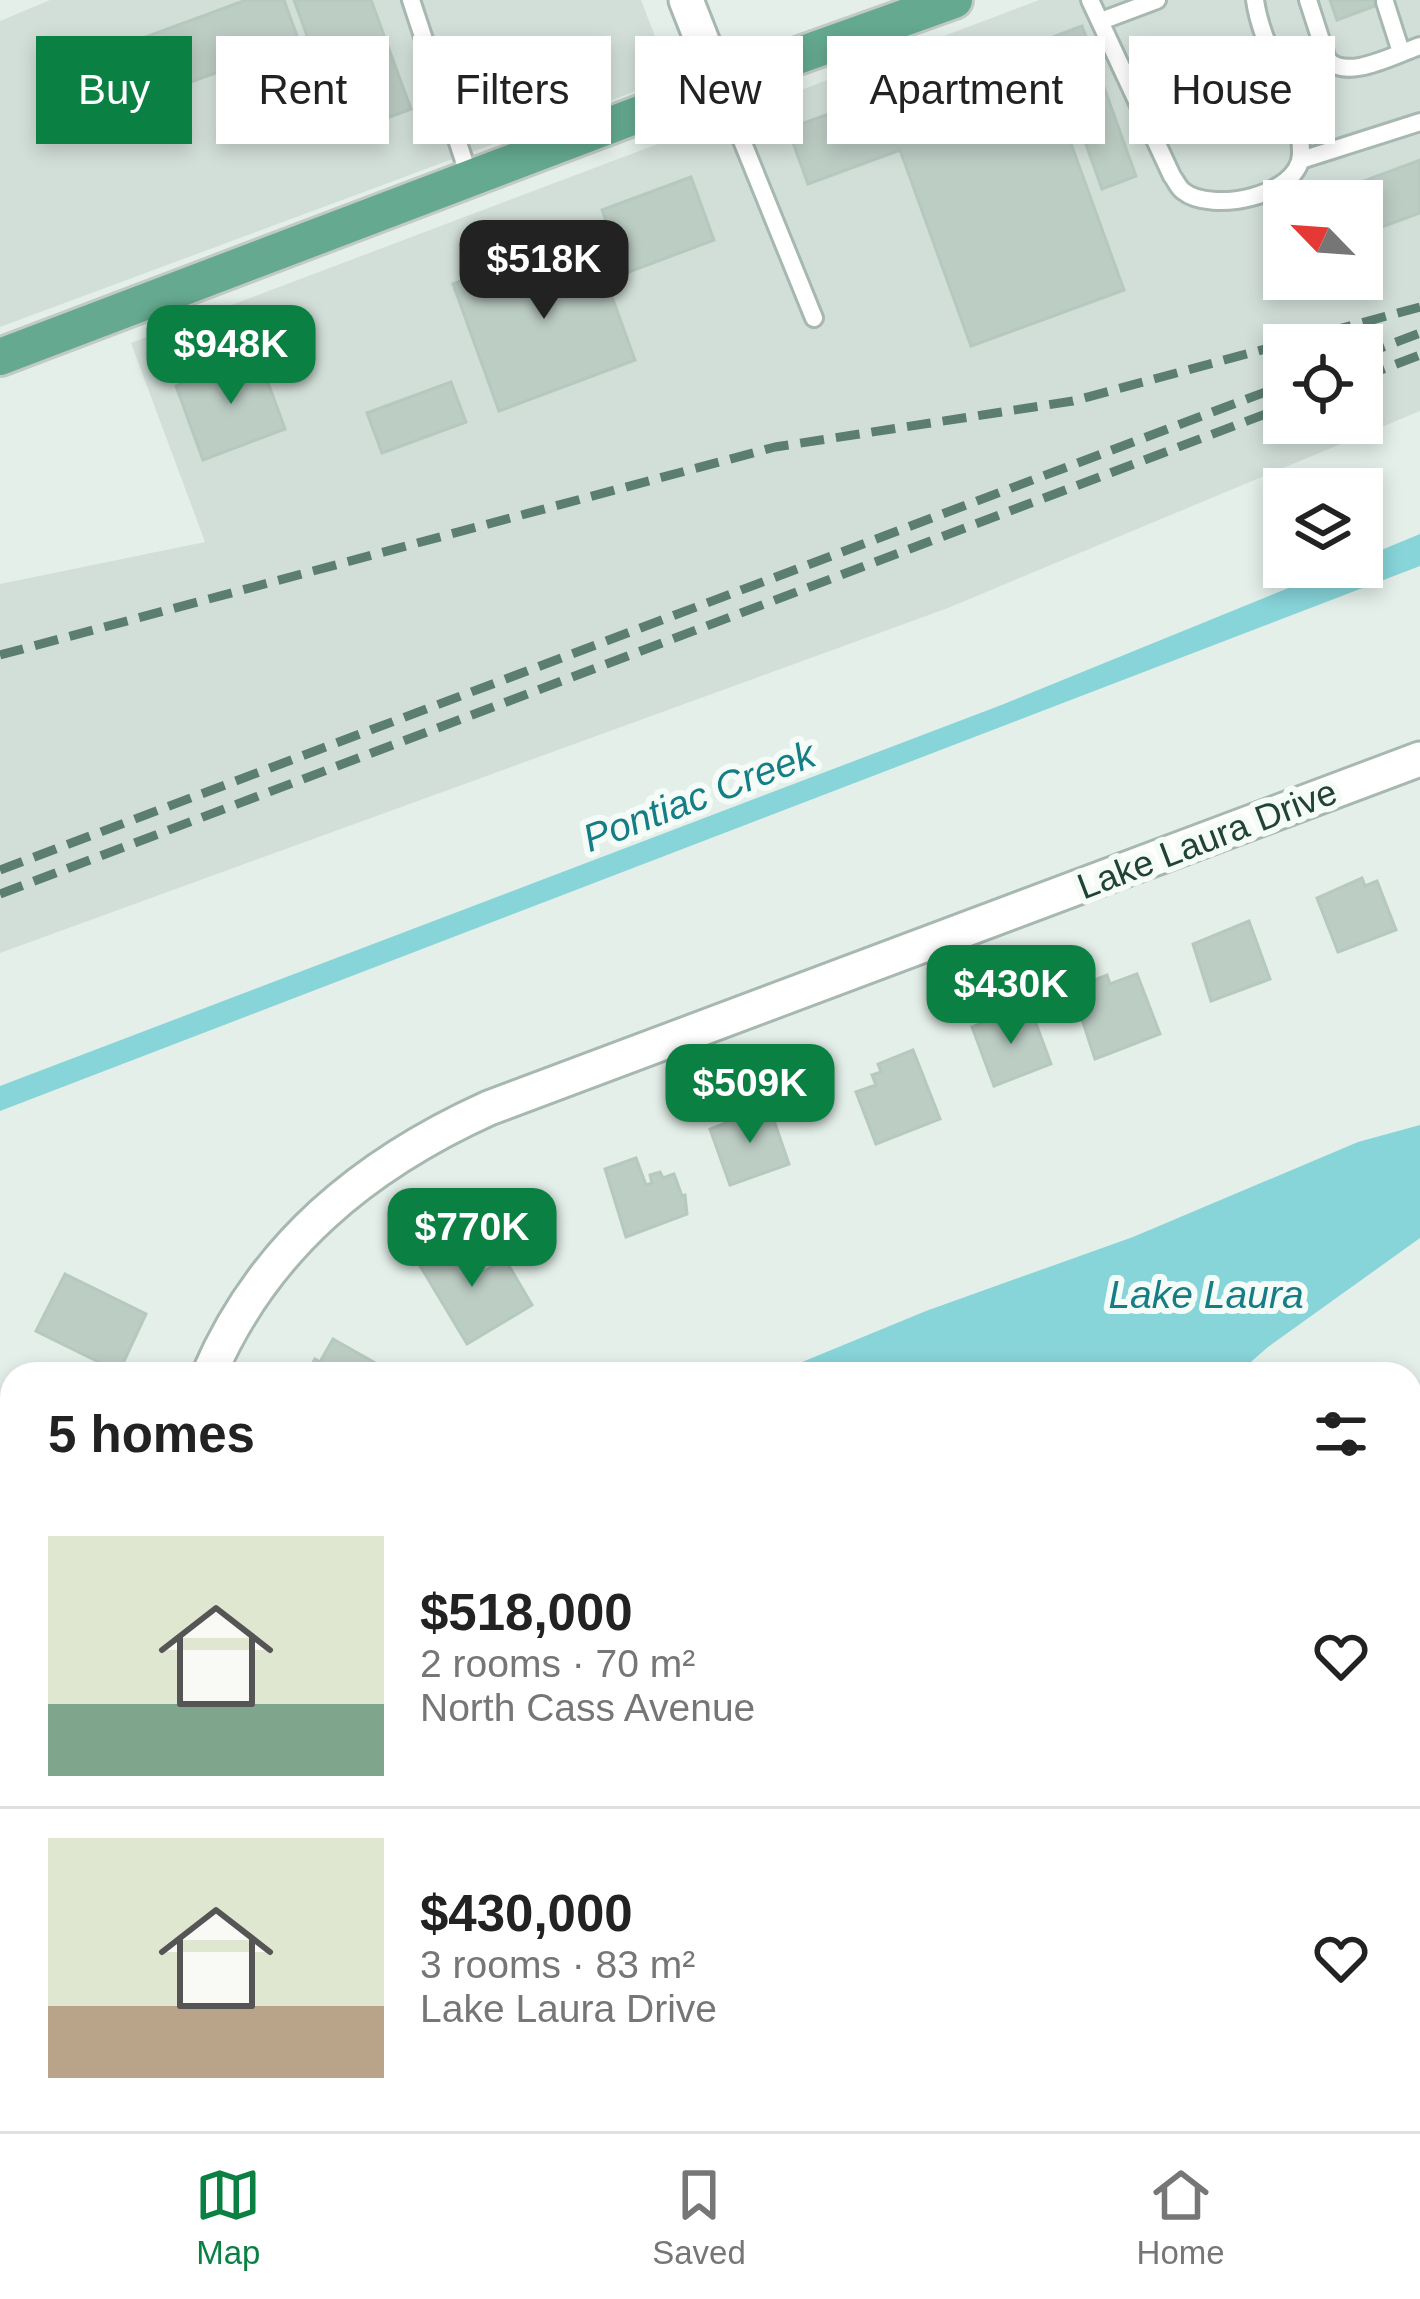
<!DOCTYPE html>
<html lang="en">
<head>
<meta charset="utf-8">
<style>
  :root { --surface:#fff; --page:#f6f6f6; --text:#222; --muted:#767676; --line:#e0e0e0; --accent:#0b8043 }
  body { margin:0; font-family:Arial,sans-serif; background:var(--page); color:var(--text); height:100vh; display:flex; flex-direction:column; font-size:45px; white-space:nowrap }
  * { box-sizing:border-box; margin:0 }
  p { font-size:39px; color:var(--muted) }
  .icon { flex:none; width:66px; height:66px; fill:none; stroke:currentColor; stroke-width:2; stroke-linecap:round; stroke-linejoin:round }
  .map { position:relative; flex:1; overflow:hidden }
  .side { position:absolute; left:0px; top:1362px; width:1422px; height:771px; display:flex; flex-direction:column; background:var(--surface); border-radius:36px 36px 0 0; box-shadow:0 6px 18px #0003 }
  .side>* { flex:none }
  .hud { position:absolute; left:36px; top:36px; width:1350px; height:108px; display:flex; gap:24px }
  .needle { width:78px; rotate:295deg }
  .fabs { position:absolute; left:1263px; top:180px; display:grid; gap:24px }
  .fabs a { display:grid; place-items:center; width:120px; height:120px; border-radius:0px; background:var(--surface); box-shadow:0 6px 18px #0003; font-size:60px }
  .price { position:absolute; translate:-50% -102px; padding:0 27px; border-radius:24px; background:var(--accent); color:#fff; font-size:39px; line-height:78px; filter:drop-shadow(0 3px 6px #0008) }
  .price::after { content:''; position:absolute; left:50%; top:72px; width:36px; height:27px; margin-left:-18px; background:inherit; clip-path:polygon(0 0,100% 0,50% 100%) }
  .price.selected { background:#222; color:#fff }
  ul { padding:0; list-style:none }
  li { display:flex; align-items:center; gap:36px; height:300px; padding:0 48px }
  li+li { border-top:3px solid var(--line) }
  li span { display:grid; place-items:center; flex:none; width:336px; height:240px; border-radius:0px; color:#555 }
  li>.icon { margin-inline-start:auto }
  span .icon { width:144px; height:144px; fill:#fffc; stroke-width:1 }
  li b { font-size:51px }
  h2 { display:flex; justify-content:space-between; align-items:center; height:144px; padding:0 48px; font-size:51px }
  .chip { padding:0 42px; border-radius:0px; background:var(--surface); box-shadow:0 6px 18px #0003; font-size:42px; line-height:108px }
  .chip.selected { background:var(--accent); color:#fff }
  .tabs { display:flex; justify-content:space-around; align-items:center; height:168px; border-top:3px solid var(--line); background:var(--surface); font-size:33px; color:var(--muted) }
  .tabs a { display:grid; justify-items:center; gap:6px }
  .tabs .selected { color:var(--accent) }
  .map>svg:first-child { display:block }
</style>
</head>
<body>
<div class="map">
<svg width="1420" height="2131" viewBox="0 0 1420 2131">
  <rect width="100%" height="100%" fill="#e4efe9"/>
  <g fill="#d2dfd8" fill-rule="evenodd">
    <polygon points="50,0 641,0 671,78 0,327 0,21"/>
    <path d="M1039,0h381v411l-472,197 -948,345v-369l205,-42 -74,-199zM1284,201h78v78h-78zM1284,345h78v78h-78z"/>
  </g>
  <g fill="#87d4d9">
    <polygon points="1420,534 1420,566 0,1111 0,1086 1004,704 1340,567 1362,567 1362,558"/>
    <polygon points="1420,1125 1420,1238 1268,1347 1237,1374 773,1374 926,1311 1133,1237 1358,1142"/>
  </g>
  <g fill="#bccdc4" stroke="#b5c9bf" stroke-width="3">
    <polygon points="246,0 284,0 327,119 281,136 253,59 166,91 146,37"/>
    <polygon points="294,0 371,0 411,109 343,134"/>
    <polygon points="1330,0 1391,0 1337,20"/>
    <polygon points="1082,26 1136,176 1102,189 1048,39"/>
    <polygon points="1036,47 1124,290 971,346 900,150 808,184 788,129 886,93 889,102"/>
    <polygon points="1420,160 1420,213 1368,232 1362,201 1356,201 1350,186"/>
    <polygon points="691,177 714,240 626,273 602,210"/>
    <polygon points="589,234 635,360 499,411 453,284"/>
    <polygon points="258,355 285,429 203,460 176,386"/>
    <polygon points="451,382 466,422 382,453 367,413"/>
    <polygon points="1362,878 1365,886 1377,881 1396,930 1338,952 1317,898"/>
    <polygon points="1249,921 1270,979 1211,1001 1193,944"/>
    <polygon points="1137,974 1160,1034 1095,1059 1072,989 1107,975 1110,984"/>
    <polygon points="1031,1010 1051,1064 994,1086 972,1027 1004,1015 1006,1020"/>
    <polygon points="913,1050 940,1119 876,1144 856,1092 876,1085 872,1075 881,1072 878,1064"/>
    <polygon points="769,1106 789,1164 730,1185 710,1129"/>
    <polygon points="636,1158 646,1185 652,1183 650,1175 660,1172 663,1178 674,1174 682,1196 685,1195 687,1214 626,1237 605,1169"/>
    <polygon points="445,1235 471,1279 505,1259 532,1305 467,1344 413,1254"/>
    <polygon points="65,1274 146,1314 119,1372 36,1331"/>
    <polygon points="333,1339 379,1365 374,1374 306,1374 315,1359 320,1362"/>
    <polygon points="0,1481 12,1482 12,1554 0,1553"/>
    <polygon points="0,1578 12,1579 12,1651 0,1650"/>
    <polygon points="8,1669 12,1670 12,1742 1,1740 0,1725"/>
    <polygon points="1420,1750 1420,1828 1410,1822 1410,1777 1416,1769 1410,1766"/>
    <polygon points="1410,1869 1420,1870 1420,1946 1410,1944"/>
    <polygon points="11,1879 12,1880 12,1957 0,1948 0,1894"/>
    <polygon points="1410,2118 1418,2131 1371,2131 1386,2121"/>
    <polygon points="135,2121 153,2122 174,2131 131,2131"/>
    <polygon points="486,2121 556,2121 552,2131 500,2131 485,2125"/>
    <polygon points="598,2121 667,2121 660,2131 594,2131"/>
    <polygon points="693,2121 696,2121 720,2131 688,2131"/>
  </g>
  <g fill="none" stroke-linecap="round" stroke-linejoin="round">
    <g stroke="#a6b8b0" stroke-width="22">
      <g id="lane">
        <polyline points="411,0 470,179"/>
        <path d="M1090,0l82,176c4,5 6,11 11,15 28,23 117,5 118,-37 1,-53 -39,-102 -46,-154"/>
        <path d="M1308,0l19,59c19,23 68,-5 93,-13"/>
        <polyline points="1385,2 1401,52"/>
        <polyline points="1101,21 1157,0"/>
        <polyline points="719,84 814,318"/>
        <polyline points="1301,160 1420,122"/>
      </g>
    </g>
    <g stroke="#a6b8b0" stroke-width="39">
      <g id="street">
        <polyline points="686,0 719,84"/>
        <path d="M209,1374c55,-128 156,-210 280,-266l931,-349"/>
        <polyline points="1410,1609 1420,1601"/>
        <polyline points="920,2121 943,2131"/>
        <polyline points="1175,2121 1187,2131"/>
        <polyline points="40,2131 46,2121"/>
        <polyline points="1041,2131 1053,2121"/>
      </g>
    </g>
    <g stroke="#c1cac7" stroke-width="42">
      <polyline id="primary" points="0,357 719,84 954,0"/>
    </g>
    <use href="#lane" stroke="#fff" stroke-width="16"/>
    <use href="#street" stroke="#fff" stroke-width="33"/>
    <use href="#primary" stroke="#64a990" stroke-width="36"/>
    <g stroke="#5c7e71" stroke-width="9" stroke-dasharray="24 12" stroke-linecap="butt">
      <polyline points="1362,355 1420,333"/>
      <polyline points="1362,377 1420,355"/>
      <polyline points="0,655 775,447 1073,401 1420,307"/>
      <polyline points="0,870 1284,385"/>
      <polyline points="0,894 1284,407"/>
    </g>
  </g>
  <g text-anchor="middle" dominant-baseline="central" stroke-width="12" stroke-linejoin="round" paint-order="stroke">
    <g font-size="36" fill="#214336" stroke="#f5fbf7">
      <text transform="translate(1207 839) rotate(-21)">Lake Laura Drive</text>
    </g>
    <g font-size="39" font-style="italic" fill="#147d85" stroke="#f5fbf7">
      <text transform="translate(699 796) rotate(-21)">Pontiac Creek</text>
      <text x="1206" y="1294">Lake Laura</text>
    </g>
  </g>
</svg>
<div class="fabs">
<a><svg class="needle" viewBox="-14 -14 28 28"><path d="M0-13l5 13h-10z" fill="#e53935"/><path d="M0 13l5-13h-10z" fill="#767676"/></svg></a>
<a><svg class="icon" aria-label="locate" viewBox="0 0 24 24"><circle cx="12" cy="12" r="6"/><path d="M12 2v4M12 18v4M2 12h4M18 12h4"/></svg></a>
<a><svg class="icon" aria-label="layers" viewBox="0 0 24 24"><path d="M12 4l9 5-9 5-9-5zM3 14l9 5 9-5"/></svg></a>
</div>
<b class="price selected" style="left:544px;top:322px">$518K</b>
<b class="price" style="left:231px;top:407px">$948K</b>
<b class="price" style="left:1011px;top:1047px">$430K</b>
<b class="price" style="left:750px;top:1146px">$509K</b>
<b class="price" style="left:472px;top:1290px">$770K</b>
<div class="hud">
<a class="chip selected">Buy</a>
<a class="chip">Rent</a>
<a class="chip">Filters</a>
<a class="chip">New</a>
<a class="chip">Apartment</a>
<a class="chip">House</a>
</div>
<section class="side">
<h2>5 homes<svg class="icon" aria-label="filters" viewBox="0 0 24 24"><path d="M4 7h16M4 17h16"/><circle cx="9" cy="7" r="2"/><circle cx="15" cy="17" r="2"/></svg></h2>
<ul>
<li><span style="background:linear-gradient(#dfe7d0 70%,#7fa58c 0)"><svg class="icon" aria-label="home" viewBox="0 0 24 24"><path d="M3 11l9-7 9 7M6 9v11h12V9"/></svg></span><div><b>$518,000</b><p>2 rooms · 70 m²</p><p>North Cass Avenue</p></div><svg class="icon" aria-label="heart" viewBox="0 0 24 24"><path d="M12 20l-8-8c-3-5 5-10 8-4 3-6 11-1 8 4z"/></svg></li>
<li><span style="background:linear-gradient(#dfe7d0 70%,#b9a48a 0)"><svg class="icon" aria-label="home" viewBox="0 0 24 24"><path d="M3 11l9-7 9 7M6 9v11h12V9"/></svg></span><div><b>$430,000</b><p>3 rooms · 83 m²</p><p>Lake Laura Drive</p></div><svg class="icon" aria-label="heart" viewBox="0 0 24 24"><path d="M12 20l-8-8c-3-5 5-10 8-4 3-6 11-1 8 4z"/></svg></li>
</ul>
</section>
</div>
<nav class="tabs">
<a class="selected"><svg class="icon" aria-label="map" viewBox="0 0 24 24"><path d="M3 6l6-2 6 2 6-2v14l-6 2-6-2-6 2zM9 4v14M15 6v14"/></svg>Map</a>
<a><svg class="icon" aria-label="saved" viewBox="0 0 24 24"><path d="M7 4h10v16l-5-4-5 4z"/></svg>Saved</a>
<a><svg class="icon" aria-label="home" viewBox="0 0 24 24"><path d="M3 11l9-7 9 7M6 9v11h12V9"/></svg>Home</a>
</nav>
</body>
</html>
